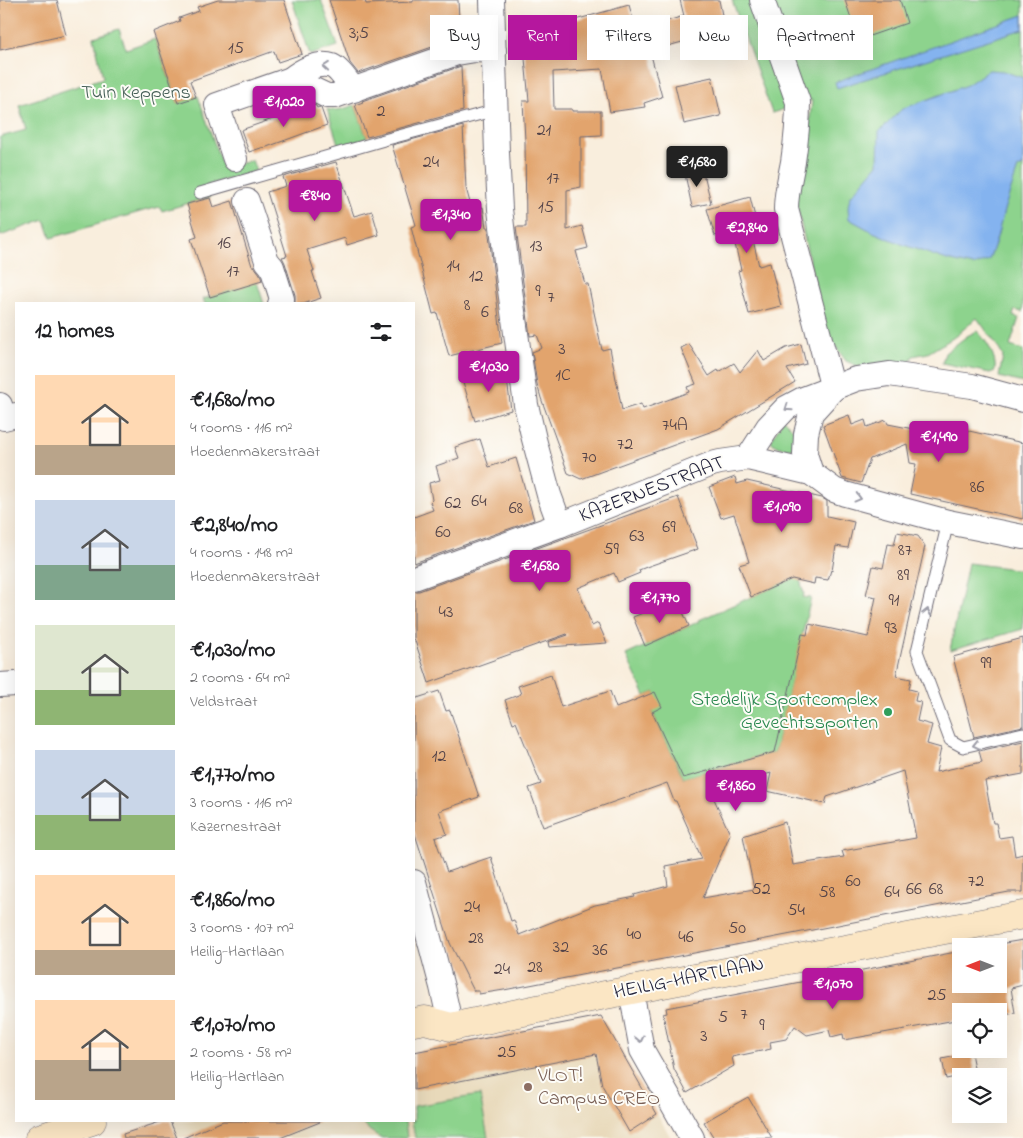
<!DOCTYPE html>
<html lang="en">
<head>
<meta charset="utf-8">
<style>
  :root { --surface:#fff; --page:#f6f6f6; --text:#202124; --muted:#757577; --accent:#b5179e }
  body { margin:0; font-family:"Indie Flower",sans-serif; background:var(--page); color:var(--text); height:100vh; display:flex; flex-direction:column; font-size:19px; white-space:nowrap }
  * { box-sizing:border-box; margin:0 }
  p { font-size:16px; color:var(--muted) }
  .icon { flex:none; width:28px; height:28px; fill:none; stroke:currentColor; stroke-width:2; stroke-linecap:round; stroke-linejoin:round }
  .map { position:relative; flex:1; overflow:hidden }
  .side { position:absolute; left:15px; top:302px; width:400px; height:820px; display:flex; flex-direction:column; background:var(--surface); border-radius:0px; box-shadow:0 5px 20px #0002 }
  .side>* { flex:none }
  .banner { position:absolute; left:430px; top:15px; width:475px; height:45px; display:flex; gap:10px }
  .needle { width:32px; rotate:270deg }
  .controls { position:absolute; left:952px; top:938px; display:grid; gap:10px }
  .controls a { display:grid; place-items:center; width:55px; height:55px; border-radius:0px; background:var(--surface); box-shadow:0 5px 20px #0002; font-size:25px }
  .price { position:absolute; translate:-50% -42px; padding:0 11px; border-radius:5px; background:var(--accent); color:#fff; font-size:16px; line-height:32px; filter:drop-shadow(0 1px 2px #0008) }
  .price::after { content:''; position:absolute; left:50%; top:30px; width:15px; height:11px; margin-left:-8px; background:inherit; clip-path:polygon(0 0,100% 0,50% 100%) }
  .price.selected { background:#222; color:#fff }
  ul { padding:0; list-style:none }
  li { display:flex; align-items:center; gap:15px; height:125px; padding:0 20px }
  li span { display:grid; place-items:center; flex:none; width:140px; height:100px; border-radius:0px; color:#555 }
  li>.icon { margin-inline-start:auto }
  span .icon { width:60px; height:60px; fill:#fffc; stroke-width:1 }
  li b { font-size:21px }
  h2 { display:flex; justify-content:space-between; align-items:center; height:60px; padding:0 20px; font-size:21px }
  .pill { padding:0 18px; border-radius:0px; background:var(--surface); box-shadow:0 5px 20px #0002; font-size:18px; line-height:45px }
  .pill.selected { background:var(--accent); color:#fff }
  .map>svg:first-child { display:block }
</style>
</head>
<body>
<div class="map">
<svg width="1023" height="1138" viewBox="0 0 1023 1138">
  <rect width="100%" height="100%" fill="#fdfcf7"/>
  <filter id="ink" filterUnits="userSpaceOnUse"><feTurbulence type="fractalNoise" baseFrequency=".02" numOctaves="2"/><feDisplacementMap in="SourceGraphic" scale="10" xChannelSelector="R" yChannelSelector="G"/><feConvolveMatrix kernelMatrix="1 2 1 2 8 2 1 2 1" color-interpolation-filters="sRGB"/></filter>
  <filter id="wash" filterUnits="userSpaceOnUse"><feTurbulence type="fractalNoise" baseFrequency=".0096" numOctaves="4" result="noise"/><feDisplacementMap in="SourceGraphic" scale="20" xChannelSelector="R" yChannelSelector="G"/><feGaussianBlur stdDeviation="1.12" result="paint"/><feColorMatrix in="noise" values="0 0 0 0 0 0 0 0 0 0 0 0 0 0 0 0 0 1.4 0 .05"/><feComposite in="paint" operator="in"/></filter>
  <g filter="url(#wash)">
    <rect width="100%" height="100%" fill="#f9eedd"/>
    <polygon fill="#e8d9ba" points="601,1016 671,1138 177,1138 171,1121 414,1121 414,1052"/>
    <g fill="#8dd38d" stroke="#587a64">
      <polygon points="292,0 321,0 338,46 310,55"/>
      <polygon points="732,0 1023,0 1023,306 1022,312 1015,310 1013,316 1019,318 1010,346 1023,350 1023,383 999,377 1003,356 996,344 977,318 953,338 928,353 913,356 908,364 894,361 859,367 846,361 832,342 825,328 795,198 807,145 812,100 772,113"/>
      <polygon points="119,29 126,49 155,39 178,103 198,96 223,168 252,160 256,171 208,185 210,197 162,211 160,207 147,210 51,238 45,220 0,236 0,137 26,130 19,105 103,78 94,37"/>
      <path d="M355,105l12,33 -28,9 -12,-38c10,3 18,-1 28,-4z"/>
      <polygon points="257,282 264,304 205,304 203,299"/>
      <path d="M977,331c10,10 20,26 18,40l-5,2 -48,-10 3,-10 22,-17z"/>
      <path d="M783,419l17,17 -5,11c-8,3 -20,1 -24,-6z"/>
      <polygon points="968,563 1023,570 1023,629 950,650"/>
      <polygon points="799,576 804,594 803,597 811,598 775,752 683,778 652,712 655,692 645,696 626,655 700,621 699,620"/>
      <polygon points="480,1095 488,1138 415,1138 412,1121 414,1121 414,1106"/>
      <polygon points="364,1121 405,1121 407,1138 381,1138 369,1130 364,1125"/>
    </g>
    <g fill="#84b3ef" stroke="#536a95">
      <polygon points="1023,15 1023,29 837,88 835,82"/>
      <polygon points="989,70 1003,71 1023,78 1023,166 1018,168 1005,207 996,241 989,260 973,266 947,260 904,245 873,232 849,219 848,207 850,197 878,164 879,132 902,109 967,85"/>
    </g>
    <g id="blocks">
      <g fill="#e2a46d" fill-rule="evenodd">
        <polygon points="0,0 57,0 66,35 0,50"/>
        <polygon points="218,0 284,0 302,54 278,62 274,51 190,81 196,97 178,103 153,32 180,21 179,18 199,11 197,7"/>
        <polygon points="329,0 365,0 366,4 413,2 413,0 458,0 460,39 452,40 358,73 350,63"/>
        <polygon points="680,0 719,0 725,30 650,51 662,97 644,103 645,107 610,112 602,69 553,72 554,109 572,109 572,111 601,111 601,135 581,136 581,187 567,190 567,230 582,226 588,248 576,251 585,284 588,284 602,350 610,348 622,410 641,404 643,409 689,392 687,387 696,384 681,348 689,344 709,376 718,370 719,372 734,363 740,372 758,350 764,361 786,348 801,344 806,364 787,369 795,382 718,429 581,479 568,473 541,398 537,384 532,352 542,348 537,335 530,336 520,259 516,227 526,227 525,141 523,101 529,101 524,48 536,46 535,31 629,5 636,30 684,16"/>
        <polygon points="845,0 900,0 907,23 858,40"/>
        <polygon points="461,66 463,111 367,137 355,105 363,102 362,101"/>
        <polygon points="712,77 721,116 684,124 675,85"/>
        <polygon points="313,105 316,106 317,108 319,107 321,108 327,125 264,148 264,147 249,152 241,130"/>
        <polygon points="463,126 466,188 472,210 483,207 486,227 488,227 502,343 449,356 437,313 433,314 411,227 416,225 392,145"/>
        <polygon points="336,162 354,216 372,211 379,235 347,245 345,238 307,250 314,271 312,271 321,298 303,304 295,304 295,295 285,263 282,257 287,256 267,192 286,186 283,177"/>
        <polygon points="683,165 705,178 711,203 692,207"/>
        <polygon points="750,197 757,225 750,227 759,266 770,263 781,306 749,314 738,271 741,270 732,231 715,236 707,209"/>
        <polygon points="210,198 213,207 232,201 252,266 254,266 260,274 262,281 210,297 191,239 197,237 187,204"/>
        <polygon points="505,364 511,410 475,421 463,382"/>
        <polygon points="849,415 852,425 865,420 867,427 886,420 888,424 949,436 951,427 1023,443 1023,519 910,494 916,464 910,463 907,444 870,459 861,483 842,478 823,425"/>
        <polygon points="480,439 489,467 516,458 534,520 414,563 414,517 433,510 430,502 432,500 429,483 440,480 436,466 459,458 455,447"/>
        <polygon points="735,477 737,484 747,481 822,498 827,501 827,516 854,522 848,548 836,546 832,571 831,570 828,580 815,578 814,584 792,579 751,597 739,565 749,562 734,514 721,518 709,487"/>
        <polygon points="678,497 698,549 649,566 639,570 640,573 618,582 614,573 578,588 592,626 598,623 607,643 549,647 548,642 568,635 567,634 429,683 414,638 414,591 419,591"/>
        <path d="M897,532l21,4 7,10 -29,130 15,3 -2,10 8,2 -2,10 6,1 -4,19 15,4 -5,19 14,4 -5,24 46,-10 -3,-11 44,-10v33l-38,7 8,42h3l3,15 13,-2 3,20 8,-2v38h-14l-27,5 -478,93 -25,4v-3h-5l-24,-48 -36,-112v-132l25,-8 7,20 4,-1 29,87 -40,14 8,23 -12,4 12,34 44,-15 20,64 3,-1 5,15 76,-30 40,-8 -1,-2 34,-9 -3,-20 37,-7 -26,-58h-2l-7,-18 -124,44 -14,-39 12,-4 -25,-62 -3,1 -8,-23 16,-6 -3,-8 33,-11 10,32 49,-16 6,17 39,-16 7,15 -10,5 31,66 92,-26 27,-118 5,1 2,-11 59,13 8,-40 -10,-2 7,-29 10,2 5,-24 6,1zM903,771l13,67 -74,13 2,6 -51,8 -8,-43 -42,14 11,53 -51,9 27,-64 -20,-44 61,-17 -4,18 58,13 2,-7z"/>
        <polygon points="679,603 689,626 645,646 633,617 655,608 658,613"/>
        <polygon points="1023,638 1023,726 974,737 953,657"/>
        <polygon points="1023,940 1023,985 1011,988 1015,1013 999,1016 999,1011 961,1011 961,1019 844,1040 843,1034 831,1037 829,1030 807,1035 795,1026 786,1039 770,1042 771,1049 732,1057 734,1066 687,1093 674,1069 663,1014 667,1013 666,1008 961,951 961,984 999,984 999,944"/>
        <polygon points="601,1016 657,1114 629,1132 602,1085 596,1054 414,1090 414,1052"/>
        <polygon points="971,1053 975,1073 946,1079 942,1059"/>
        <polygon points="748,1097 772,1138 714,1138 704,1122"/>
        <polygon points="163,1121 170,1121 177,1138 124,1138 123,1134"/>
        <polygon points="223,1121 320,1121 320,1122 280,1138 183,1138"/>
      </g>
    </g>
  </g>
  <g filter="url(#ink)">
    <use href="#blocks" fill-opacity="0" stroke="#6d6974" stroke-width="1"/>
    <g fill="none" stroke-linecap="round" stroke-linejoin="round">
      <g stroke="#6d6974" stroke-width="13">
        <g id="lane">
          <polyline points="200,193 384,140 496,110"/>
          <polyline points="948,522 917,651 950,740 963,747 1023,733"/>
        </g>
      </g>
      <g stroke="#6d6974" stroke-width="26">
        <g id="street">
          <polyline points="492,0 497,153 500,209 506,261 526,405 534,439 549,495 560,525"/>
          <path d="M762,0l36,102c0,20 -2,40 -5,60 -3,16 -7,31 -7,47l47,180"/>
          <polyline points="291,79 327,96 335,96 457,53 475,50 494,51"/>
          <path d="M235,159l-18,-54 74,-26c10,-8 27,-18 41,-13 7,3 17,18 22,24"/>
          <polyline points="247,201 267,261 272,267 282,299 280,304"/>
          <polyline points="0,405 4,418 16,415"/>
          <polyline points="748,458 768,427 786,408 801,400 856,379 889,374 972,386 1023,400"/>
          <polyline points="811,473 805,454 806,434 811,413 832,390"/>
          <polyline points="414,578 560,525 712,464 720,462 748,458 811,473 834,490 845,494 948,522 1023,537"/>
          <polyline points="0,685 16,684"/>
          <polyline points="414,882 442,987 451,1027"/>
          <polyline points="631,991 642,1050 692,1138"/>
        </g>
      </g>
      <g stroke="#6d6974" stroke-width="29">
        <g id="secondary">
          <polyline points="414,1022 425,1020 451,1027 600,996 1023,915"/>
          <polyline points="39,1138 92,1121"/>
        </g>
      </g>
      <use href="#lane" stroke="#fff" stroke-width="11"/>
      <use href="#street" stroke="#fff" stroke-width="24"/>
      <use href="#secondary" stroke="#fbe6c4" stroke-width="28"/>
    </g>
    <defs><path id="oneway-chevron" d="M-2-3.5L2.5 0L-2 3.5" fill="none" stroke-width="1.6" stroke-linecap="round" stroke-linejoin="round" transform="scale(1.25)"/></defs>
    <g stroke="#9c9ca7">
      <use href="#oneway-chevron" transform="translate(326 67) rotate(-175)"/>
      <use href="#oneway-chevron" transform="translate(788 408) rotate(146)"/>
      <use href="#oneway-chevron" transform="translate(858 498) rotate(15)"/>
      <use href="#oneway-chevron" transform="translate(927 612) rotate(-77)"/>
      <use href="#oneway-chevron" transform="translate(976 745) rotate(167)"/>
      <use href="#oneway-chevron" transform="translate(640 1039) rotate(78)"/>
    </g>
  </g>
  <circle fill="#2e9e5b" stroke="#fdfcf7" stroke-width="2" cx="888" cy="712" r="5"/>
  <circle fill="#8d6e63" stroke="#fdfcf7" stroke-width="2" cx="528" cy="1087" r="5"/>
  <g text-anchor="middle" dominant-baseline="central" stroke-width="4" stroke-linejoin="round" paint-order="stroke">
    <g font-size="18" fill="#524248">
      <text x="359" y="34">3;5</text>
      <text x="236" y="49">15</text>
      <text x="381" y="112">2</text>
      <text x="544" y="131">21</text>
      <text x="431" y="163">24</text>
      <text x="553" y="179">17</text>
      <text x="546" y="208">15</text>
      <text x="224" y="244">16</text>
      <text x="536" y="247">13</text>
      <text x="453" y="267">14</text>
      <text x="233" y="272">17</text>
      <text x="476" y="277">12</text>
      <text x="538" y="292">9</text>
      <text x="551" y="298">7</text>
      <text x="467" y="306">8</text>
      <text x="485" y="313">6</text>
      <text x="562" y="350">3</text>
      <text x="563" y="376">1C</text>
      <text x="675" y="426">74A</text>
      <text x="625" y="445">72</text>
      <text x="589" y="458">70</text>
      <text x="977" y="488">86</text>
      <text x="479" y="502">64</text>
      <text x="453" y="504">62</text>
      <text x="516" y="509">68</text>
      <text x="669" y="528">69</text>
      <text x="443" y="533">60</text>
      <text x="637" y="537">63</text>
      <text x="611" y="550">59</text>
      <text x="905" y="551">87</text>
      <text x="903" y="576">89</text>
      <text x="894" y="601">91</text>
      <text x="446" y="613">43</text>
      <text x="891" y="629">93</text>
      <text x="986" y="664">99</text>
      <text x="439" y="757">12</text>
      <text x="853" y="882">60</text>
      <text x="976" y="882">72</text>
      <text x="761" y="890">52</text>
      <text x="914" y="890">66</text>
      <text x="936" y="890">68</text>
      <text x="827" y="893">58</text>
      <text x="892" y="893">64</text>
      <text x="472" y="908">24</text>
      <text x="796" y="911">54</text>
      <text x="737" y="929">50</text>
      <text x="634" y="935">40</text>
      <text x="686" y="938">46</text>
      <text x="476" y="939">28</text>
      <text x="561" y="948">32</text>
      <text x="600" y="951">36</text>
      <text x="535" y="968">28</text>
      <text x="502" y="970">24</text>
      <text x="937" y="996">25</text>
      <text x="744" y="1015">7</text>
      <text x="723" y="1018">5</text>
      <text x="762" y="1026">9</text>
      <text x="704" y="1037">3</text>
      <text x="507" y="1053">25</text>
    </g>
    <g font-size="20" fill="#476058" stroke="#fdfcf7">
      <text x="136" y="93">Tuin Keppens</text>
    </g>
    <g font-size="20" fill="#22223b" stroke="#fdfcf7">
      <text transform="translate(652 490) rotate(-21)">KAZERNESTRAAT</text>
      <text transform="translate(689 979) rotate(-11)">HEILIG-HARTLAAN</text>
    </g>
    <g font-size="20" fill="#27864d" stroke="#fdfcf7" text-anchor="end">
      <text x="878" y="700">Stedelijk Sportcomplex<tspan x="878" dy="23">Gevechtssporten</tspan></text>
    </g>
    <g font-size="20" fill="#785e54" stroke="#fdfcf7" text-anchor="start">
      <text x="538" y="1076">VLOT!<tspan x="538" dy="23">Campus CREO</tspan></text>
    </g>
  </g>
</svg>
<div class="controls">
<a><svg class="needle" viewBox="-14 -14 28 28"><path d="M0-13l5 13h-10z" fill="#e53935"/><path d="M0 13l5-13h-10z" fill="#757577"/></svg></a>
<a><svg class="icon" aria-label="locate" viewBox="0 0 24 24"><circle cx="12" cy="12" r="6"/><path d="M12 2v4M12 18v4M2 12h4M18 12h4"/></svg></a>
<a><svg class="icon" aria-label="layers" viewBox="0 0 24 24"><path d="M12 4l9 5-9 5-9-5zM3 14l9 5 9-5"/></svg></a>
</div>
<b class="price" style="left:284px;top:128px">€1,020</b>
<b class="price selected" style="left:697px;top:188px">€1,680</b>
<b class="price" style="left:315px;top:222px">€840</b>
<b class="price" style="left:451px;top:241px">€1,340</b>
<b class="price" style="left:747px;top:254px">€2,840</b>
<b class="price" style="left:489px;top:393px">€1,030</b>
<b class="price" style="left:939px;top:463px">€1,490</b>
<b class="price" style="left:782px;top:533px">€1,090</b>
<b class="price" style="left:540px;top:592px">€1,680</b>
<b class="price" style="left:660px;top:624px">€1,770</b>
<b class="price" style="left:736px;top:812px">€1,860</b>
<b class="price" style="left:833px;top:1010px">€1,070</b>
<div class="banner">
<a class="pill">Buy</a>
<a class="pill selected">Rent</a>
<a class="pill">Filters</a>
<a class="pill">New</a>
<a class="pill">Apartment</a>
</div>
<section class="side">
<h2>12 homes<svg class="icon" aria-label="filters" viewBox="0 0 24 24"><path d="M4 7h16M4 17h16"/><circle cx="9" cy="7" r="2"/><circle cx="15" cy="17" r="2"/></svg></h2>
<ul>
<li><span style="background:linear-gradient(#ffd9b3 70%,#b9a48a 0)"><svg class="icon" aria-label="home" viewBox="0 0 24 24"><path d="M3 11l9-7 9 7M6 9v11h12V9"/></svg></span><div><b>€1,680/mo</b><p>4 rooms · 116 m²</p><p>Hoedenmakerstraat</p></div></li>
<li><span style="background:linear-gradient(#c9d6e8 65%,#7fa58c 0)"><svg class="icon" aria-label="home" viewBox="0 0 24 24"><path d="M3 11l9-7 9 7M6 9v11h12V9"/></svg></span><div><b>€2,840/mo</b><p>4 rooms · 148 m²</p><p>Hoedenmakerstraat</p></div></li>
<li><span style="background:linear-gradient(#dfe7d0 65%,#8fb573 0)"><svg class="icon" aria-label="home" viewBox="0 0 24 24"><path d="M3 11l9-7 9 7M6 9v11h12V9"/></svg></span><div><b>€1,030/mo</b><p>2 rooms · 64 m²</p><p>Veldstraat</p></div></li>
<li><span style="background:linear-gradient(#c9d6e8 65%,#8fb573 0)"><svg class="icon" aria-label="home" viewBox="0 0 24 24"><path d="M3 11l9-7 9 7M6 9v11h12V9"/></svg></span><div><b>€1,770/mo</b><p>3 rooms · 116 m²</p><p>Kazernestraat</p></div></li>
<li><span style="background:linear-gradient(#ffd9b3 75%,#b9a48a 0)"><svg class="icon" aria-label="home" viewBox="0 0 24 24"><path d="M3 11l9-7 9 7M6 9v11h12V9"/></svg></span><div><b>€1,860/mo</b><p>3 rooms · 107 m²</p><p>Heilig-Hartlaan</p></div></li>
<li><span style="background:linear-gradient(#ffd9b3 60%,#b9a48a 0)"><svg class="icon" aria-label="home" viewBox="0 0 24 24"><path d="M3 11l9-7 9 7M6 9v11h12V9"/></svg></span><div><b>€1,070/mo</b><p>2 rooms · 58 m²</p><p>Heilig-Hartlaan</p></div></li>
</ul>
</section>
</div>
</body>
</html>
